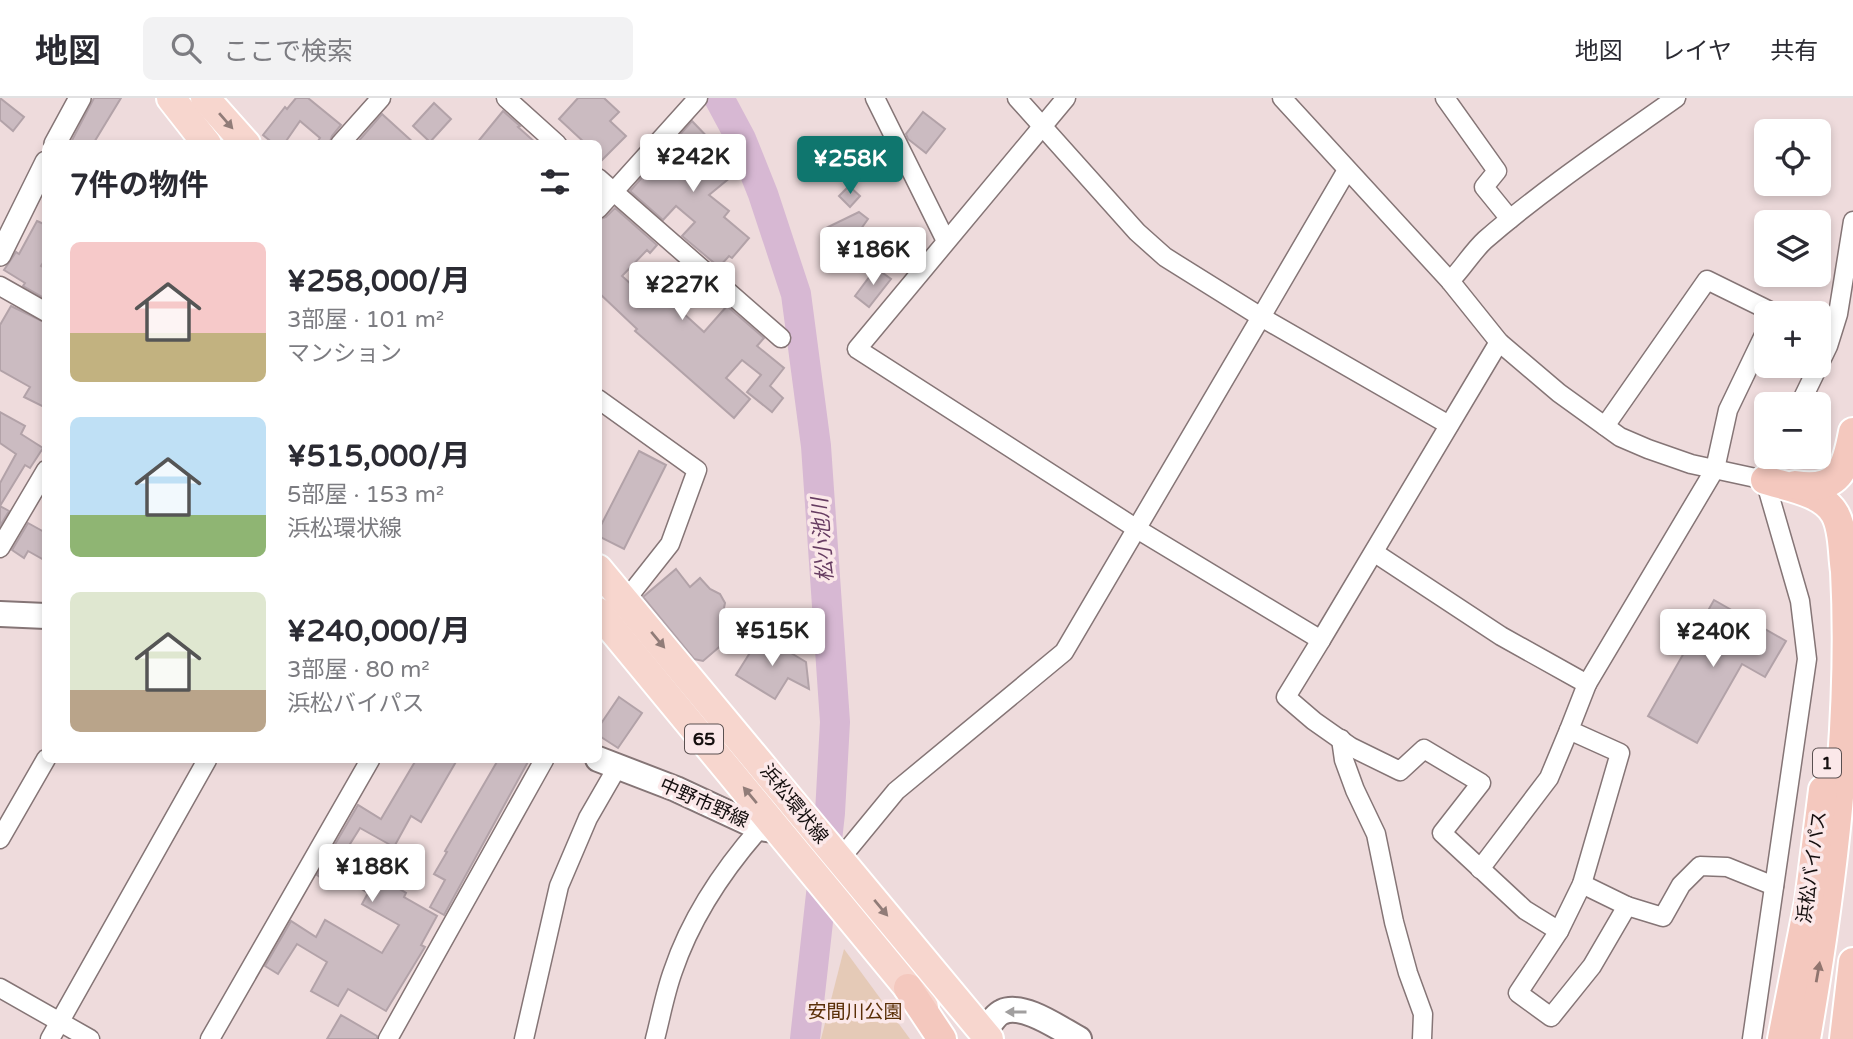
<!DOCTYPE html>
<html lang="ja">
<head>
<meta charset="utf-8">
<style>
  :root { --surface:#fff; --page:#f2f2f3; --text:#2b2b33; --muted:#7c7c81; --line:#e1e1e2; --accent:#0f766e }
  body { margin:0; font-family:"Varela Round","Noto Sans JP",sans-serif; background:var(--page); color:var(--text); height:100vh; display:flex; flex-direction:column; font-size:26px; white-space:nowrap }
  * { box-sizing:border-box; margin:0 }
  p { font-size:23px; color:var(--muted) }
  .icon { flex:none; width:38px; height:38px; fill:none; stroke:currentColor; stroke-width:2; stroke-linecap:round; stroke-linejoin:round }
  .map { position:relative; flex:1; overflow:hidden }
  .details { position:absolute; left:42px; top:42px; width:560px; height:623px; display:flex; flex-direction:column; background:var(--surface); border-radius:10px; box-shadow:0 4px 10px #0003 }
  .details>* { flex:none }
  .tools { position:absolute; left:1754px; top:21px; display:grid; gap:14px }
  .tools a { display:grid; place-items:center; width:77px; height:77px; border-radius:10px; background:var(--surface); box-shadow:0 4px 10px #0003; font-size:35px }
  .price { position:absolute; translate:-50% -60px; padding:0 16px; border-radius:7px; background:#fff; color:#222; font-size:23px; line-height:46px; filter:drop-shadow(0 2px 4px #0008) }
  .price::after { content:''; position:absolute; left:50%; top:42px; width:21px; height:16px; margin-left:-10px; background:inherit; clip-path:polygon(0 0,100% 0,50% 100%) }
  .price.on { background:var(--accent); color:#fff }
  ul { padding:0; list-style:none }
  li { display:flex; align-items:center; gap:21px; height:175px; padding:0 28px }
  li span { display:grid; place-items:center; flex:none; width:196px; height:140px; border-radius:10px; color:#555 }
  li>.icon { margin-inline-start:auto }
  span .icon { width:84px; height:84px; fill:#fffc; stroke-width:1 }
  li b { font-size:30px }
  h2 { display:flex; justify-content:space-between; align-items:center; height:84px; padding:0 28px; font-size:30px }
  header { display:flex; align-items:center; gap:42px; box-sizing:border-box; height:98px; padding:0 35px; background:var(--surface); border-bottom:2px solid var(--line) }
  header strong { font-size:33px }
  nav { display:flex; gap:38px; margin-inline-start:auto; font-size:24px }
  .search { width:490px; height:63px; background:var(--page); display:flex; align-items:center; gap:18px; box-sizing:border-box; padding:0 24px; border-radius:10px; color:var(--muted); font-size:26px }
  .map>svg:first-child { display:block }
</style>
</head>
<body>
<header>
<strong>地図</strong>
<div class="search"><svg class="icon" aria-label="search" viewBox="0 0 24 24"><circle cx="10" cy="10" r="6"/><path d="M15 15l6 6"/></svg>ここで検索</div>
<nav><a>地図</a><a>レイヤ</a><a>共有</a></nav>
</header>
<div class="map">
<svg width="1853" height="941" viewBox="0 0 1853 941">
  <rect width="100%" height="100%" fill="#eedbdc"/>
  <polygon fill="#e5cab7" points="844,851 910,941 821,941"/>
  <g fill="none" stroke-linecap="round" stroke-linejoin="round">
    <polyline stroke="#d7b8d3" stroke-width="30" points="719,0 741,41 763,96 796,196 816,348 835,624 830,715 805,941"/>
  </g>
  <g fill="#cbbbc1" stroke="#b2a2a8" stroke-width="2">
    <polygon points="0,0 24,19 13,33 0,22"/>
    <polygon points="94,0 121,0 93,46 70,46"/>
    <polygon points="296,0 308,0 341,27 332,38 329,46 316,46 320,40 300,23 284,46 274,46 263,37 285,9 287,11"/>
    <polygon points="578,0 604,0 619,14 610,23 626,38 598,66 598,46 586,46 559,21"/>
    <polygon points="434,5 451,21 430,44 413,28"/>
    <polygon points="503,13 520,28 518,29 537,46 476,46"/>
    <polygon points="923,14 945,31 926,55 908,41 906,36"/>
    <polygon points="382,16 415,46 356,46"/>
    <polygon points="692,23 714,46 709,50 732,78 709,97 729,113 724,119 749,140 732,160 729,158 719,169 682,138 695,124 676,108 663,122 630,93"/>
    <polygon points="849,88 860,98 850,109 839,98"/>
    <polygon points="615,110 657,147 650,155 647,152 622,178 643,197 665,174 677,186 683,179 701,195 683,215 704,234 727,208 764,240 757,248 784,270 770,288 783,300 772,314 747,294 761,277 742,262 726,280 750,301 734,320 635,233 637,231 598,194 598,122 606,119"/>
    <polygon points="859,114 868,121 853,142 834,151 824,131"/>
    <polygon points="37,123 46,127 46,160 41,168 46,171 46,201 23,188 25,185 4,172 16,154 19,156"/>
    <polygon points="876,170 891,181 869,209 855,198"/>
    <polygon points="11,208 46,225 46,310 24,299 30,289 0,272 0,227"/>
    <polygon points="0,314 25,328 21,336 43,350 30,370 25,367 0,408 9,413 0,428 0,385 16,356 0,345"/>
    <polygon points="639,353 666,367 624,451 598,438 598,433"/>
    <polygon points="28,425 46,435 46,463 28,453 24,460 12,452"/>
    <polygon points="676,471 690,489 700,480 710,491 720,496 725,505 724,510 740,531 703,563 694,561 643,499"/>
    <polygon points="1714,502 1786,543 1765,579 1742,566 1697,645 1648,618"/>
    <polygon points="761,537 806,564 809,591 788,580 775,601 736,577"/>
    <polygon points="619,599 642,615 618,650 598,637 598,630"/>
    <polygon points="416,662 457,662 421,724 411,718 394,749 360,730 340,762 376,782 378,778 406,795 404,799 437,818 421,847 425,849 386,913 348,891 338,908 311,893 327,864 297,846 278,876 265,868 291,823 316,839 325,822 382,855 399,827 362,806 368,795 333,774 329,774 324,782 317,777 358,707 381,721"/>
    <polygon points="498,662 529,662 444,817 430,809 445,782 434,776 447,754 445,753"/>
    <polygon points="341,917 377,938 377,941 327,941"/>
  </g>
  <g fill="none" stroke-linecap="round" stroke-linejoin="round">
    <g stroke="#857576" stroke-width="21">
      <g id="minor">
        <polyline points="506,0 557,46"/>
        <polyline points="875,0 946,143"/>
        <polyline points="1017,0 1137,134 1165,159 1261,219 1347,72"/>
        <polyline points="1066,0 857,251 1137,431 1321,542 1499,244"/>
        <polyline points="1282,0 1450,183 1499,244 1559,295 1620,339 1648,351 1691,366 1765,382"/>
        <polyline points="1445,0 1497,73 1484,89 1510,121"/>
        <polyline points="340,46 381,0"/>
        <polyline points="598,80 781,240"/>
        <polyline points="598,111 698,0"/>
        <path d="M1450,183c13,-13 22,-29 35,-41 60,-52 126,-96 191,-142"/>
        <polyline points="0,188 46,214"/>
        <polyline points="598,301 697,372 670,446 625,503"/>
        <polyline points="1800,306 1828,248 1838,216 1853,123"/>
        <polyline points="1605,328 1707,182 1774,215"/>
        <polyline points="0,450 46,372"/>
        <polyline points="1375,455 1501,538 1587,586 1569,632 1620,655 1582,786 1559,833 1518,895 1551,919 1592,868 1627,808 1663,819 1681,787 1700,768 1727,769 1774,788"/>
        <polyline points="1321,542 1286,599 1314,623 1351,649 1400,673 1424,651 1481,685 1442,735 1525,812 1559,833"/>
        <polyline points="1587,586 1715,371 1728,312 1766,233"/>
        <polyline points="1341,641 1344,662 1355,692 1376,736 1394,824 1408,875 1423,916 1422,941"/>
        <polyline points="0,741 46,661"/>
        <polyline points="840,761 896,693 1064,554 1261,219 1449,327"/>
        <polyline points="1480,771 1549,680 1569,632"/>
        <polyline points="1582,786 1627,808"/>
        <polyline points="0,890 90,941"/>
        <polyline points="50,941 207,662"/>
        <polyline points="210,941 370,662"/>
        <polyline points="388,941 544,662"/>
        <polyline points="524,941 559,788 588,720 618,668"/>
        <path d="M655,941c6,-23 10,-46 18,-68 18,-53 50,-101 87,-143"/>
        <polyline points="1752,941 1807,561 1800,503 1765,382 1775,359"/>
      </g>
    </g>
    <g stroke="#857576" stroke-width="24">
      <g id="tertiary">
        <polyline points="55,46 80,0"/>
        <polyline points="0,157 46,64"/>
      </g>
    </g>
    <g stroke="#857576" stroke-width="28">
      <g id="secondary">
        <polyline points="0,516 46,518"/>
        <polyline points="598,661 676,691 760,730 780,733 812,728"/>
        <path d="M984,934c5,-6 11,-17 18,-20 21,-10 58,17 77,27"/>
      </g>
    </g>
    <g stroke="#fff" stroke-width="32">
      <g id="primary">
        <polyline points="171,0 207,46"/>
        <polyline points="205,0 246,46"/>
        <polyline points="598,471 989,941"/>
        <polyline points="598,514 924,909"/>
      </g>
    </g>
    <g stroke="#fff" stroke-width="32">
      <g id="trunk">
        <path d="M1765,382c22,7 58,12 70,34 9,16 7,39 10,57 8,151 -13,318 -39,468"/>
        <path d="M1795,387c44,7 51,-15 58,-53"/>
        <polyline points="908,890 942,941"/>
        <polyline points="1782,941 1809,803 1823,692"/>
        <polyline points="1844,941 1853,864"/>
      </g>
    </g>
    <use href="#minor" stroke="#fff" stroke-width="18"/>
    <use href="#tertiary" stroke="#fff" stroke-width="21"/>
    <use href="#secondary" stroke="#fff" stroke-width="24"/>
    <use href="#primary" stroke="#f7d6ce" stroke-width="28"/>
    <use href="#trunk" stroke="#f4c8be" stroke-width="28"/>
  </g>
  <defs><path id="oneway-solid" d="M-6-.8H1V-3.2L6.5 0L1 3.2V.8H-6Z" transform="scale(1.75)"/></defs>
  <g fill="#917c78">
    <use href="#oneway-solid" transform="translate(226 23) rotate(49)"/>
    <use href="#oneway-solid" transform="translate(658 542) rotate(50)"/>
    <use href="#oneway-solid" transform="translate(750 697) rotate(-130)"/>
    <use href="#oneway-solid" transform="translate(881 810) rotate(50)"/>
  </g>
  <use fill="#90756f" href="#oneway-solid" transform="translate(1818 874) rotate(-80)"/>
  <use fill="#a19f9f" href="#oneway-solid" transform="translate(1016 914) rotate(180)"/>
  <g text-anchor="middle" dominant-baseline="central" stroke-width="7" stroke-linejoin="round" paint-order="stroke">
    <g fill="#fbe8e9" stroke="#5a5050" stroke-width="2">
      <rect x="685" y="626.5" width="38" height="29" rx="5"/>
      <rect x="1813" y="650.5" width="28" height="29" rx="5"/>
    </g>
    <g font-size="18" font-weight="bold" fill="#150f0f">
      <text x="704" y="641">65</text>
      <text x="1827" y="665">1</text>
    </g>
    <g font-size="19" fill="#150f0f" stroke="#fbe8e9">
      <text transform="translate(704 705) rotate(24)">中野市野線</text>
      <text transform="translate(794 706) rotate(51)">浜松環状線</text>
      <text transform="translate(1812 769) rotate(-82)">浜松バイパス</text>
    </g>
    <g font-size="19" fill="#5a2f07" stroke="#fbe8e9">
      <text x="855" y="914">安間川公園</text>
    </g>
    <g font-size="21" font-style="italic" fill="#663c61" stroke="#fbe8e9">
      <text transform="translate(823 442) rotate(-94)">松小池川</text>
    </g>
  </g>
</svg>
<div class="tools">
<a><svg class="icon" aria-label="locate" viewBox="0 0 24 24"><circle cx="12" cy="12" r="6"/><path d="M12 2v4M12 18v4M2 12h4M18 12h4"/></svg></a>
<a><svg class="icon" aria-label="layers" viewBox="0 0 24 24"><path d="M12 4l9 5-9 5-9-5zM3 14l9 5 9-5"/></svg></a>
<a>+</a>
<a>−</a>
</div>
<b class="price" style="left:693px;top:96px">¥242K</b>
<b class="price on" style="left:850px;top:98px">¥258K</b>
<b class="price" style="left:873px;top:189px">¥186K</b>
<b class="price" style="left:682px;top:224px">¥227K</b>
<b class="price" style="left:772px;top:570px">¥515K</b>
<b class="price" style="left:1713px;top:571px">¥240K</b>
<b class="price" style="left:372px;top:806px">¥188K</b>
<section class="details">
<h2>7件の物件<svg class="icon" aria-label="filters" viewBox="0 0 24 24"><path d="M4 7h16M4 17h16"/><circle cx="9" cy="7" r="2"/><circle cx="15" cy="17" r="2"/></svg></h2>
<ul>
<li><span style="background:linear-gradient(#f6c9c9 65%,#c2b280 0)"><svg class="icon" aria-label="home" viewBox="0 0 24 24"><path d="M3 11l9-7 9 7M6 9v11h12V9"/></svg></span><div><b>¥258,000/月</b><p>3部屋 · 101 m²</p><p>マンション</p></div></li>
<li><span style="background:linear-gradient(#bfe0f5 70%,#8fb573 0)"><svg class="icon" aria-label="home" viewBox="0 0 24 24"><path d="M3 11l9-7 9 7M6 9v11h12V9"/></svg></span><div><b>¥515,000/月</b><p>5部屋 · 153 m²</p><p>浜松環状線</p></div></li>
<li><span style="background:linear-gradient(#dfe7d0 70%,#b9a48a 0)"><svg class="icon" aria-label="home" viewBox="0 0 24 24"><path d="M3 11l9-7 9 7M6 9v11h12V9"/></svg></span><div><b>¥240,000/月</b><p>3部屋 · 80 m²</p><p>浜松バイパス</p></div></li>
</ul>
</section>
</div>
</body>
</html>
